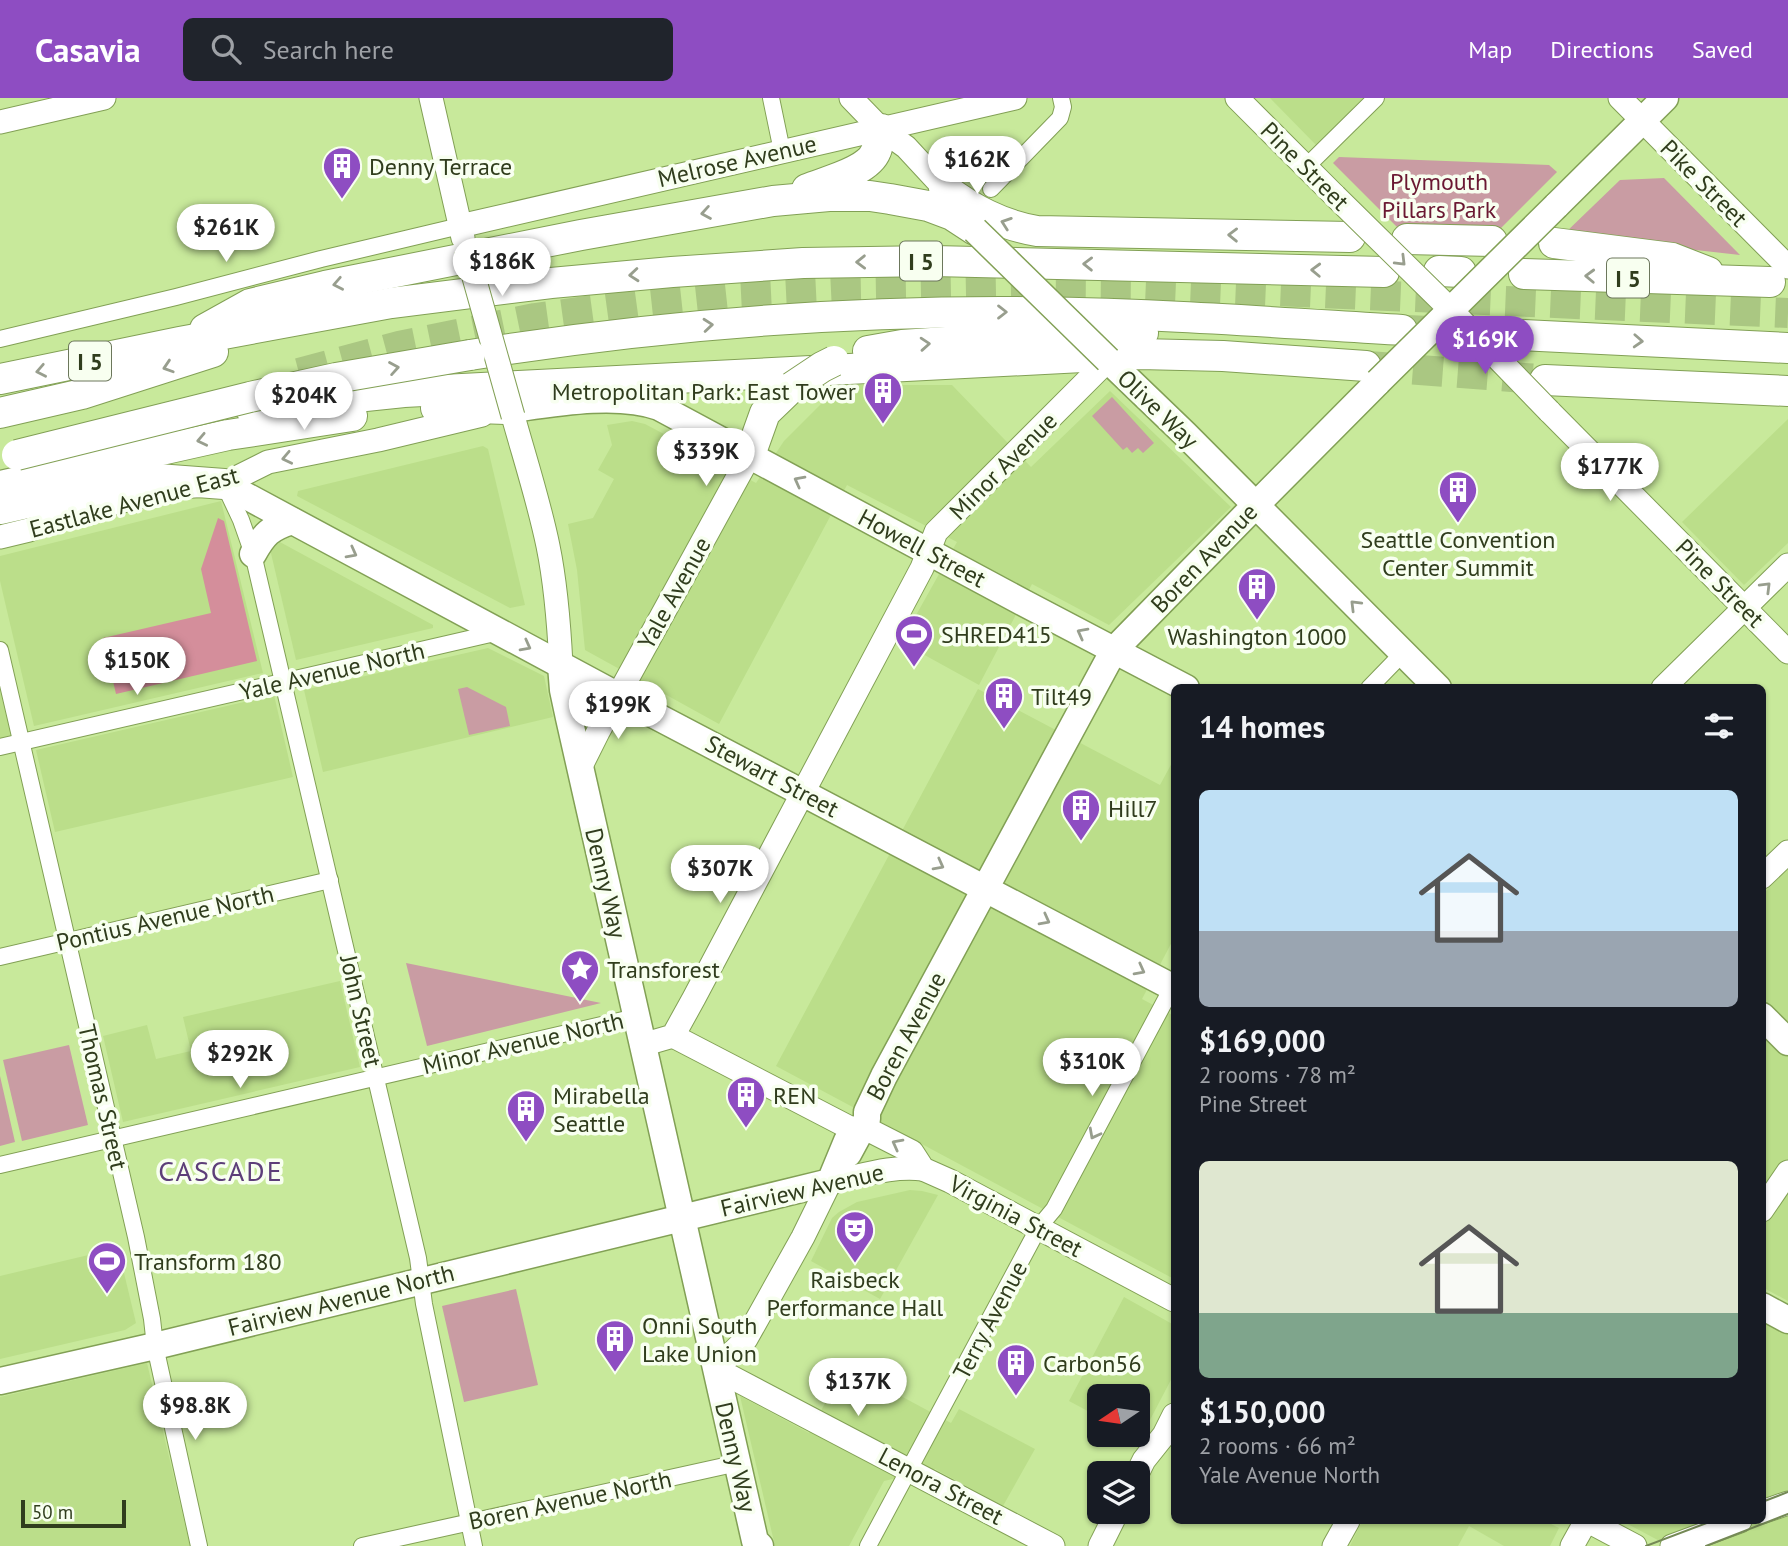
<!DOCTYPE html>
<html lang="en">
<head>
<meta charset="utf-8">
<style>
  :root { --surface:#171b24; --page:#20242c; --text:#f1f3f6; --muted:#9ea1a6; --accent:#8e4dc2 }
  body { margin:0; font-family:"PT Sans",sans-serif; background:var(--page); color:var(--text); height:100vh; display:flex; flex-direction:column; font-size:26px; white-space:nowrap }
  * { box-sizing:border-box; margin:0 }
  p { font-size:23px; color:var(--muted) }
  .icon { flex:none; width:38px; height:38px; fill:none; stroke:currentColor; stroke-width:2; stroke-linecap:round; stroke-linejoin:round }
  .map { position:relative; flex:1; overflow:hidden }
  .side { position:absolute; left:1171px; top:586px; width:595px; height:840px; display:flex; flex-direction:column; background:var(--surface); border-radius:10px; box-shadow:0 2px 5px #0004 }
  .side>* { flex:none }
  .needle { width:46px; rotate:257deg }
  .fabs { position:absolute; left:1087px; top:1286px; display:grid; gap:14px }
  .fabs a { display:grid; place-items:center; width:63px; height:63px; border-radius:10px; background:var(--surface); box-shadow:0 2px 5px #0004; font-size:35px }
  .scale { position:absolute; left:21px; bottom:18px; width:105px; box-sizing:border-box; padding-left:7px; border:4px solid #303d1d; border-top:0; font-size:19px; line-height:24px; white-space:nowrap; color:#303d1d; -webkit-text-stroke:5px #f8fff0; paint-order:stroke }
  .price { position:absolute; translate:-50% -60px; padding:0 16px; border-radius:24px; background:#fff; color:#222; font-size:23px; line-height:46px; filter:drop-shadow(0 2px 4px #0008) }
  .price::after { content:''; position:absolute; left:50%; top:42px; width:21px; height:16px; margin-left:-10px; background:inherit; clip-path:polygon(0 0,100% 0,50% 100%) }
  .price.active { background:var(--accent); color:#fff }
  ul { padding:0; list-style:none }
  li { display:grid; align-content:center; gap:14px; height:371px; padding:0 28px }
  li span { display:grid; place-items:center; height:217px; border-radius:10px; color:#555 }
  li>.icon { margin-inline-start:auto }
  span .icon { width:126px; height:126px; fill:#fffc; stroke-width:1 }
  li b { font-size:30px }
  h2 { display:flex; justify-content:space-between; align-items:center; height:84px; padding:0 28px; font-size:30px }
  header { display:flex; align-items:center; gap:42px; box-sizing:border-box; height:98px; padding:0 35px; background:var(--accent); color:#fff }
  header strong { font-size:33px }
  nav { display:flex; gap:38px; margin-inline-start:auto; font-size:24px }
  .search { width:490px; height:63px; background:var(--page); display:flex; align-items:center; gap:18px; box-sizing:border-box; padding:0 24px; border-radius:10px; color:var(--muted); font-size:26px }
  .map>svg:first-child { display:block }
</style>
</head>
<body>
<header>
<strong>Casavia</strong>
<div class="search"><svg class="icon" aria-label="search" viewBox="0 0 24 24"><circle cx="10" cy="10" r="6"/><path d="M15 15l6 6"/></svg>Search here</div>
<nav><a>Map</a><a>Directions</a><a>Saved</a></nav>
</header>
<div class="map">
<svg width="1788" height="1448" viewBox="0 0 1788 1448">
  <rect width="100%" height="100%" fill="#c8e99b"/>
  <g fill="#bbde8a">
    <polygon points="1270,0 1366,0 1317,48"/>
    <polygon points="840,287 952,287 1031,369 1110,293 1231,409 1109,527 1032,486 979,587 901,544 957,444 847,387 719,626 585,552 577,472 568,426 593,420 614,381 598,372 612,347 607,327 632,323 645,326 756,385 784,343"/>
    <polygon points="1788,321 1788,445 1744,487 1682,424"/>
    <polygon points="483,348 488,351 525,507 510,510 297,398 298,393"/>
    <polygon points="221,403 263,575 34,628 0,483 0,458"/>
    <polygon points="278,443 433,527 433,530 296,562 270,451"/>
    <polygon points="488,550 544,578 553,619 323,674 304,592"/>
    <polygon points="0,552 21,645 0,649"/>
    <polygon points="978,591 1160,687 1174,661 1174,840 1142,901 1174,918 1174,1181 776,968"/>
    <polygon points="274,597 293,679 55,734 36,652"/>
    <polygon points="1788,771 1788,1203 1762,1189 1762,797"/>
    <polygon points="340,883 360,969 123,1024 103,938 147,927 156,961 191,953 183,919"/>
    <polygon points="910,1092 922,1093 938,1097 880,1201 811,1163 832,1120 839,1114 857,1104"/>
    <polygon points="118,1150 136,1225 125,1232 0,1261 0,1178"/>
    <polygon points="1124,1199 1174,1227 1174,1276 1140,1341 1133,1337 1138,1337 1138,1298 1099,1298 1099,1319 1069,1303"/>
    <polygon points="1762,1222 1788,1236 1788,1448 1669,1448 1622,1423 1762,1423"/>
    <polygon points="147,1265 190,1448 0,1448 0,1299"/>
    <polygon points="845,1268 951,1325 959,1311 1035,1351 1003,1408 935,1371 884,1383 849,1448 775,1448 740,1298 809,1335"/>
    <polygon points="1362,1423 1545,1423 1559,1430 1550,1448 1504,1448 1469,1428 1458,1448 1350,1448"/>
  </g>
  <g fill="#c99ca3">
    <polygon points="1339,59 1549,67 1557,74 1499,132 1397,129 1333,65"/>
    <polygon points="1664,80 1740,157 1563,137 1620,82"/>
    <polygon points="1112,299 1154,345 1143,355 1138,350 1132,355 1127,349 1123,352 1092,318"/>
    <polygon points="467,589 506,609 510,628 469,637 458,591"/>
    <polygon points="406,865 601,905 427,948"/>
    <polygon points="69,947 88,1027 22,1043 3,962"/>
    <polygon points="0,978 15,1044 0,1048"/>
    <polygon points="516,1191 538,1287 464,1304 442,1208"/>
  </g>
  <polygon fill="#d48e9b" points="218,420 224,423 257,563 116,596 103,540 211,515 201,471"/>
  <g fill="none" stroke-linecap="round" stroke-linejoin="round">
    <g stroke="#aac782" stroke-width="30" stroke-dasharray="30 15" stroke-linecap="butt">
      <polyline points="1406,232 1496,236"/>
      <polyline points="1368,268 1538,281"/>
      <polyline points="299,275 399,248 535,220 644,205 736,195 855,189 1012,186 1132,187 1788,215"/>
    </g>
    <g stroke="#82a055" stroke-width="18">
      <g id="street">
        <polyline points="771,0 782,53"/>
        <polyline points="1306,69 1376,0"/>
        <polyline points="991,91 1060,20 1063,9 1061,0"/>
        <polyline points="0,241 176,199 321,161 460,128"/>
        <polyline points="225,388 241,422 253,456 418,1160 424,1206 474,1448"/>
        <polyline points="0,552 136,1139 152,1221 155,1248 199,1448"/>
        <polyline points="1369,590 1403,555"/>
        <polyline points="0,649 499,534"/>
        <polyline points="0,859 330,782"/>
        <polyline points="0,1067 636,919"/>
        <polyline points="362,1448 738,1365"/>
        <polyline points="868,1448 1039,1129 1054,1111 1174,886"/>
      </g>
    </g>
    <g stroke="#82a055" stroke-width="25">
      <g id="secondary">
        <polyline points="431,0 463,140"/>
        <polyline points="851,0 881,31 906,49 944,90 953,101"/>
        <polyline points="1237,0 1335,98"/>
        <polyline points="1620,0 1788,169"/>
        <polyline points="0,24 104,0"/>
        <polyline points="460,128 1015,0"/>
        <polyline points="1549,313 1788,554"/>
        <path d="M513,318c12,43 26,86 35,130 8,39 11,79 13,119"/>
        <polyline points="0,439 29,432 82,413 179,389 224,386 268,364 378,342 482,317"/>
        <polyline points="1663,590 1788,467"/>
        <polyline points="580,670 598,634 750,357"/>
        <polyline points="1762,779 1788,754"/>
        <polyline points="673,938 854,1032"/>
        <polyline points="642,947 673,938 694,900 922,470 936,434 1108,262"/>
        <polyline points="863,1029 912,1054 923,1071 950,1083 1174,1202"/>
        <path d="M923,1071c-31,-4 -62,7 -93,13l-27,55 -57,102 -30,30 337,177"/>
        <polyline points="1762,1112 1788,1074"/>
        <polyline points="1137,1376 1144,1362 1164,1337 1174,1317"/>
        <polyline points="1762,1414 1788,1405"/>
        <polyline points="1588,1423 1635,1448"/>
        <polyline points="1100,1448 1117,1414"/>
        <polyline points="1334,1448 1348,1423"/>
        <polyline points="1572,1448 1586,1423"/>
        <polyline points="1672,1448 1740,1423"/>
      </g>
    </g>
    <g stroke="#82a055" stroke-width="29">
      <g id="primary">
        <polyline points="1556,108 1665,0"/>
        <polyline points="1108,262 1185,336 1438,590"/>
        <path d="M513,311c42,-6 105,-17 146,-2l363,195 164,86"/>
        <polyline points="224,386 639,609 1174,890"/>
        <path d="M253,456c11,-20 17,-26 39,-33"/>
        <polyline points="561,567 563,592 569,620 755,1443 760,1448"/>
        <polyline points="1762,918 1788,944"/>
        <polyline points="842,1059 848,1056 867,1021 867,1014 884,978 1114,552 1243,420 1378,284"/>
        <polyline points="1762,1208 1788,1222"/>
        <polyline points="0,1283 155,1248 830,1084 847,1043"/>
      </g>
    </g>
    <g stroke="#82a055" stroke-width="32">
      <g id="highway">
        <path d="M944,90c28,21 57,37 93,43l313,6"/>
        <path d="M807,91c19,-8 61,-17 69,-38 3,-7 3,-15 5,-22"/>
        <polyline points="1407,141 1492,143"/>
        <polyline points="1554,145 1672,160 1708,174"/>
        <polyline points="1439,173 1461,174"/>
        <polyline points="1524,176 1770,184"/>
        <polyline points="205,231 250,206 325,188 581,137 773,103 829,98 870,98 890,101 928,108 952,117 975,132"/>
        <polyline points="1501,236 1788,250"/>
        <polyline points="868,253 902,247 961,243 1143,235"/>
        <path d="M470,257c175,-28 353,-43 531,-43 134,0 267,10 401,18"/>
        <polyline points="0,281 180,244 391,205 551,185 672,174 803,165 934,163 1384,174"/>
        <polyline points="1545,282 1788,293"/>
        <polyline points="250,310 404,294 1140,256 1223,258 1366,268"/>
        <path d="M436,310c25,-2 51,1 77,1"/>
        <polyline points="0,315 82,296 213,254"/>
        <polyline points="750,357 765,315 792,289"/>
        <polyline points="0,388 228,337 352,318"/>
        <polyline points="0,411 134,381 144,380 224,386"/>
      </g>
    </g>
    <use href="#street" stroke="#fff" stroke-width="16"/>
    <use href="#secondary" stroke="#fff" stroke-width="23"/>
    <use href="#primary" stroke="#fff" stroke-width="26"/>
    <use href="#highway" stroke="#fff" stroke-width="30"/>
    <g stroke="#748955" stroke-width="2">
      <polyline points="1762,1404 1788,1394"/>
      <polyline points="1646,1448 1712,1423"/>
      <polyline points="1706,1448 1788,1416"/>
    </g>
    <g stroke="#82a055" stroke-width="25" stroke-linecap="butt">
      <g id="secondary-bridge">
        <polyline points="1335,98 1451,212 1549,313"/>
        <polyline points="466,151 513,318"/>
      </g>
    </g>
    <g stroke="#82a055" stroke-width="29" stroke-linecap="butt">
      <g id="primary-bridge">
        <polyline points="975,132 1108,262"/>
        <polyline points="1378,284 1556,108"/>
      </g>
    </g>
    <g stroke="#82a055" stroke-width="32" stroke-linecap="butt">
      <g id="highway-bridge">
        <polyline points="792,289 822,269 834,263"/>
        <polyline points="17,357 250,299 336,280 470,257"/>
      </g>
    </g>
    <use href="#secondary-bridge" stroke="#fff" stroke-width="23"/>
    <use href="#primary-bridge" stroke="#fff" stroke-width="26"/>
    <use href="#highway-bridge" stroke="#fff" stroke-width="30"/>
  </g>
  <defs><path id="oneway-chevron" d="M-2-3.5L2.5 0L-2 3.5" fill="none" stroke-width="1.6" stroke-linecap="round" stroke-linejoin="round" transform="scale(1.75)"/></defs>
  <g stroke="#989e8e">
    <use href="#oneway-chevron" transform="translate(706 115) rotate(170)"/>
    <use href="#oneway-chevron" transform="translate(1006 125) rotate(-161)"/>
    <use href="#oneway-chevron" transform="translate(1233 137) rotate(-179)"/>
    <use href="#oneway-chevron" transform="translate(1401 163) rotate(45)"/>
    <use href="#oneway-chevron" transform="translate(861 164) rotate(179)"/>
    <use href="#oneway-chevron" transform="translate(1088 166) rotate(-179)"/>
    <use href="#oneway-chevron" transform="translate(1316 172) rotate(-178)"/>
    <use href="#oneway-chevron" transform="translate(634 177) rotate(175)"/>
    <use href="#oneway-chevron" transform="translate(1590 178) rotate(-178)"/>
    <use href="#oneway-chevron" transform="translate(338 186) rotate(169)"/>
    <use href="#oneway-chevron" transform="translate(1002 214)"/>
    <use href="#oneway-chevron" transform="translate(708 227) rotate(-5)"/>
    <use href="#oneway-chevron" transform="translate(1638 243) rotate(3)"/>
    <use href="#oneway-chevron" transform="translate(925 246) rotate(-4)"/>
    <use href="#oneway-chevron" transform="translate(168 269) rotate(162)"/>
    <use href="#oneway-chevron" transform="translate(394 270) rotate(-10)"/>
    <use href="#oneway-chevron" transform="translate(41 273) rotate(169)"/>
    <use href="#oneway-chevron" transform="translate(202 342) rotate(168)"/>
    <use href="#oneway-chevron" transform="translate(287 360) rotate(168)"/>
    <use href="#oneway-chevron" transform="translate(799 383) rotate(-152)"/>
    <use href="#oneway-chevron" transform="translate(352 455) rotate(28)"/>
    <use href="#oneway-chevron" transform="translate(1766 489) rotate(-45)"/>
    <use href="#oneway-chevron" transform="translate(1355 507) rotate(-135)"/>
    <use href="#oneway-chevron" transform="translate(1082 535) rotate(-152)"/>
    <use href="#oneway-chevron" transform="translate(526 548) rotate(28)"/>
    <use href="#oneway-chevron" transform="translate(939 767) rotate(28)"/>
    <use href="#oneway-chevron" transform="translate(1045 822) rotate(28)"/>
    <use href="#oneway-chevron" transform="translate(1140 872) rotate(28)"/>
    <use href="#oneway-chevron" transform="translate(1094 1036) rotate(118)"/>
    <use href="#oneway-chevron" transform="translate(897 1046) rotate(-152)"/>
  </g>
  <defs>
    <g id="building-pin" transform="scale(2.0125)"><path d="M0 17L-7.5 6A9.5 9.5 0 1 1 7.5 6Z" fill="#8e4dc2" stroke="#f8fff0"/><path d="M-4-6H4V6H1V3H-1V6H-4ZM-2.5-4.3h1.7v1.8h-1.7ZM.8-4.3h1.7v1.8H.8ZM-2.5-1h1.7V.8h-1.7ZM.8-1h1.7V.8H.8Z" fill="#fff"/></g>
    <g id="stadium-pin" transform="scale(2.0125)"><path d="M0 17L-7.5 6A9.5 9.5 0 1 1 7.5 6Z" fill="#8e4dc2" stroke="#f8fff0"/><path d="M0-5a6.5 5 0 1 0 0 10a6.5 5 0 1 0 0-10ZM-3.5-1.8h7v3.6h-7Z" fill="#fff"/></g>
    <g id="sight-pin" transform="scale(2.0125)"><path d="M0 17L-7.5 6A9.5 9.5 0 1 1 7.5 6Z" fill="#8e4dc2" stroke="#f8fff0"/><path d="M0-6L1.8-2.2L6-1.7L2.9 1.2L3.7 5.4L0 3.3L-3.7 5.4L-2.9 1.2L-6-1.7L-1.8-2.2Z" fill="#fff"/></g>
    <g id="theatre-pin" transform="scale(2.0125)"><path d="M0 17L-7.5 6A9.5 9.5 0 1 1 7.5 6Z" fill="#8e4dc2" stroke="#f8fff0"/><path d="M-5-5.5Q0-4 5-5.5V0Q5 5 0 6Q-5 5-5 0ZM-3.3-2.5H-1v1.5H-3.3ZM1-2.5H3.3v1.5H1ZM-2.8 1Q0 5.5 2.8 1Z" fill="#fff"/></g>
  </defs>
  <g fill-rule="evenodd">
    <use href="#building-pin" x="342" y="68"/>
    <use href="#building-pin" x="883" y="293"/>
    <use href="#building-pin" x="1458" y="392"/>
    <use href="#building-pin" x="1257" y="489"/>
    <use href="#stadium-pin" x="914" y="536"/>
    <use href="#building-pin" x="1004" y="598"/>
    <use href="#building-pin" x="1081" y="710"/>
    <use href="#sight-pin" x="580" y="871"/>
    <use href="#building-pin" x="746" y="997"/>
    <use href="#building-pin" x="526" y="1011"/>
    <use href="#theatre-pin" x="855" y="1132"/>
    <use href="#stadium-pin" x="107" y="1163"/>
    <use href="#building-pin" x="615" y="1241"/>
    <use href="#building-pin" x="1016" y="1265"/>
  </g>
  <g text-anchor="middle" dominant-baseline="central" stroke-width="7" stroke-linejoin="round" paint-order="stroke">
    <g fill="#f8fff0" stroke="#6c775c" stroke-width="2">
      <rect x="900" y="143.5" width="42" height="39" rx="5"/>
      <rect x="1607" y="160.5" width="42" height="39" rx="5"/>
      <rect x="69" y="243.5" width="42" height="39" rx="5"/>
    </g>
    <g font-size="23" font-weight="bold" fill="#303d1d">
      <text x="921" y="163">I 5</text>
      <text x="1628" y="180">I 5</text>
      <text x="90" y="263">I 5</text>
    </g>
    <g font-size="24" fill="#303d1d" stroke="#f8fff0">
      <text transform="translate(737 63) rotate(-13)">Melrose Avenue</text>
      <text transform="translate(1305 68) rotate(45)">Pine Street</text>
      <text transform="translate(1704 85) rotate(45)">Pike Street</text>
      <text transform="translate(1158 311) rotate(44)">Olive Way</text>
      <text transform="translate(1003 368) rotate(-45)">Minor Avenue</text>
      <text transform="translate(134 404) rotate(-15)">Eastlake Avenue East</text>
      <text transform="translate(922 450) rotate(28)">Howell Street</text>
      <text transform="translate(1204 460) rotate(-46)">Boren Avenue</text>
      <text transform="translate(1720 485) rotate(45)">Pine Street</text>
      <text transform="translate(674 495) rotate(-61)">Yale Avenue</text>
      <text transform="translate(332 573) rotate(-13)">Yale Avenue North</text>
      <text transform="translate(772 678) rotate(28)">Stewart Street</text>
      <text transform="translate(606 785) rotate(77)">Denny Way</text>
      <text transform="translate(165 820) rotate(-13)">Pontius Avenue North</text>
      <text transform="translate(361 913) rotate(77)">John Street</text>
      <text transform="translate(906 938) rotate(-62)">Boren Avenue</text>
      <text transform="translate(523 945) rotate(-13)">Minor Avenue North</text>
      <text transform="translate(103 999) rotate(77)">Thomas Street</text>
      <text transform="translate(802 1092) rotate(-13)">Fairview Avenue</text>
      <text transform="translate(1016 1118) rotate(28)">Virginia Street</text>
      <text transform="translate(341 1202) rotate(-14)">Fairview Avenue North</text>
      <text transform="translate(990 1222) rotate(-62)">Terry Avenue</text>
      <text transform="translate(736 1359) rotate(77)">Denny Way</text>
      <text transform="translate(941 1388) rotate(28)">Lenora Street</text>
      <text transform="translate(570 1402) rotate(-12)">Boren Avenue North</text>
    </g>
    <g font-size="24" fill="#303d1d" stroke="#f8fff0" text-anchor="start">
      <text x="369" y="68">Denny Terrace</text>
      <text x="856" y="293" text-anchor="end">Metropolitan Park: East Tower</text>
      <text x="1458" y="441" text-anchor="middle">Seattle Convention<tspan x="1458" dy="28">Center Summit</tspan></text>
      <text x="941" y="536">SHRED415</text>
      <text x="1257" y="538" text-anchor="middle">Washington 1000</text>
      <text x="1031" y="598">Tilt49</text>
      <text x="1108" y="710">Hill7</text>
      <text x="607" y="871">Transforest</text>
      <text x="553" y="997">Mirabella<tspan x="553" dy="28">Seattle</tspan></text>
      <text x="773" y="997">REN</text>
      <text x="134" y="1163">Transform 180</text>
      <text x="855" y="1181" text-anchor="middle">Raisbeck<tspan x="855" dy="28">Performance Hall</tspan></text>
      <text x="642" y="1227">Onni South<tspan x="642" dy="28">Lake Union</tspan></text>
      <text x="1043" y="1265">Carbon56</text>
    </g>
    <g font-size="24" fill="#6a1832" stroke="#f8fff0">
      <text x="1439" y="83">Plymouth<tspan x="1439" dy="28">Pillars Park</tspan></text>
    </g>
    <g font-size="28" letter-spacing="2" fill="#5d3e79" stroke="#f8fff0">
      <text x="221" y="1072">CASCADE</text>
    </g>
  </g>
</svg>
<div class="fabs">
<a><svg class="needle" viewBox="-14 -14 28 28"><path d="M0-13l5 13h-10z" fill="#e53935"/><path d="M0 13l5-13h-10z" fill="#9ea1a6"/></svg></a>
<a><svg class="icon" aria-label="layers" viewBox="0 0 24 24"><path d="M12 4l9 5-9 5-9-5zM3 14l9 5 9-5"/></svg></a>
</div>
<div class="scale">50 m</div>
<b class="price" style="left:977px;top:98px">$162K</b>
<b class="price" style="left:226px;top:166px">$261K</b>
<b class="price" style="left:502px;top:200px">$186K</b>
<b class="price active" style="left:1485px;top:278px">$169K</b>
<b class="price" style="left:304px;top:334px">$204K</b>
<b class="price" style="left:706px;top:390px">$339K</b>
<b class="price" style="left:1610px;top:405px">$177K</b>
<b class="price" style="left:137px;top:599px">$150K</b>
<b class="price" style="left:618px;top:643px">$199K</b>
<b class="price" style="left:720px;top:807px">$307K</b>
<b class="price" style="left:240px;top:992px">$292K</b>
<b class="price" style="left:1092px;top:1000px">$310K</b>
<b class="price" style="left:858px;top:1320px">$137K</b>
<b class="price" style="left:195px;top:1344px">$98.8K</b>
<section class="side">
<h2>14 homes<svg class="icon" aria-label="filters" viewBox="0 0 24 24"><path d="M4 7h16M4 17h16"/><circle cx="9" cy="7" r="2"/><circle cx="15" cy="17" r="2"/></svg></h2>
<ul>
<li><span style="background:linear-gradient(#bfe0f5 65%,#9aa5b1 0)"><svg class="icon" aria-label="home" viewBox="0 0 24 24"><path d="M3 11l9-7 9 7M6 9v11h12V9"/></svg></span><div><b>$169,000</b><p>2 rooms · 78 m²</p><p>Pine Street</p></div></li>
<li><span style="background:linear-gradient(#dfe7d0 70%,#7fa58c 0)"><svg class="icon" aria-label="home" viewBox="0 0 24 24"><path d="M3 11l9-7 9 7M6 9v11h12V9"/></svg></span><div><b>$150,000</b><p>2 rooms · 66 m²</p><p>Yale Avenue North</p></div></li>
</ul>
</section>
</div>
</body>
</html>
